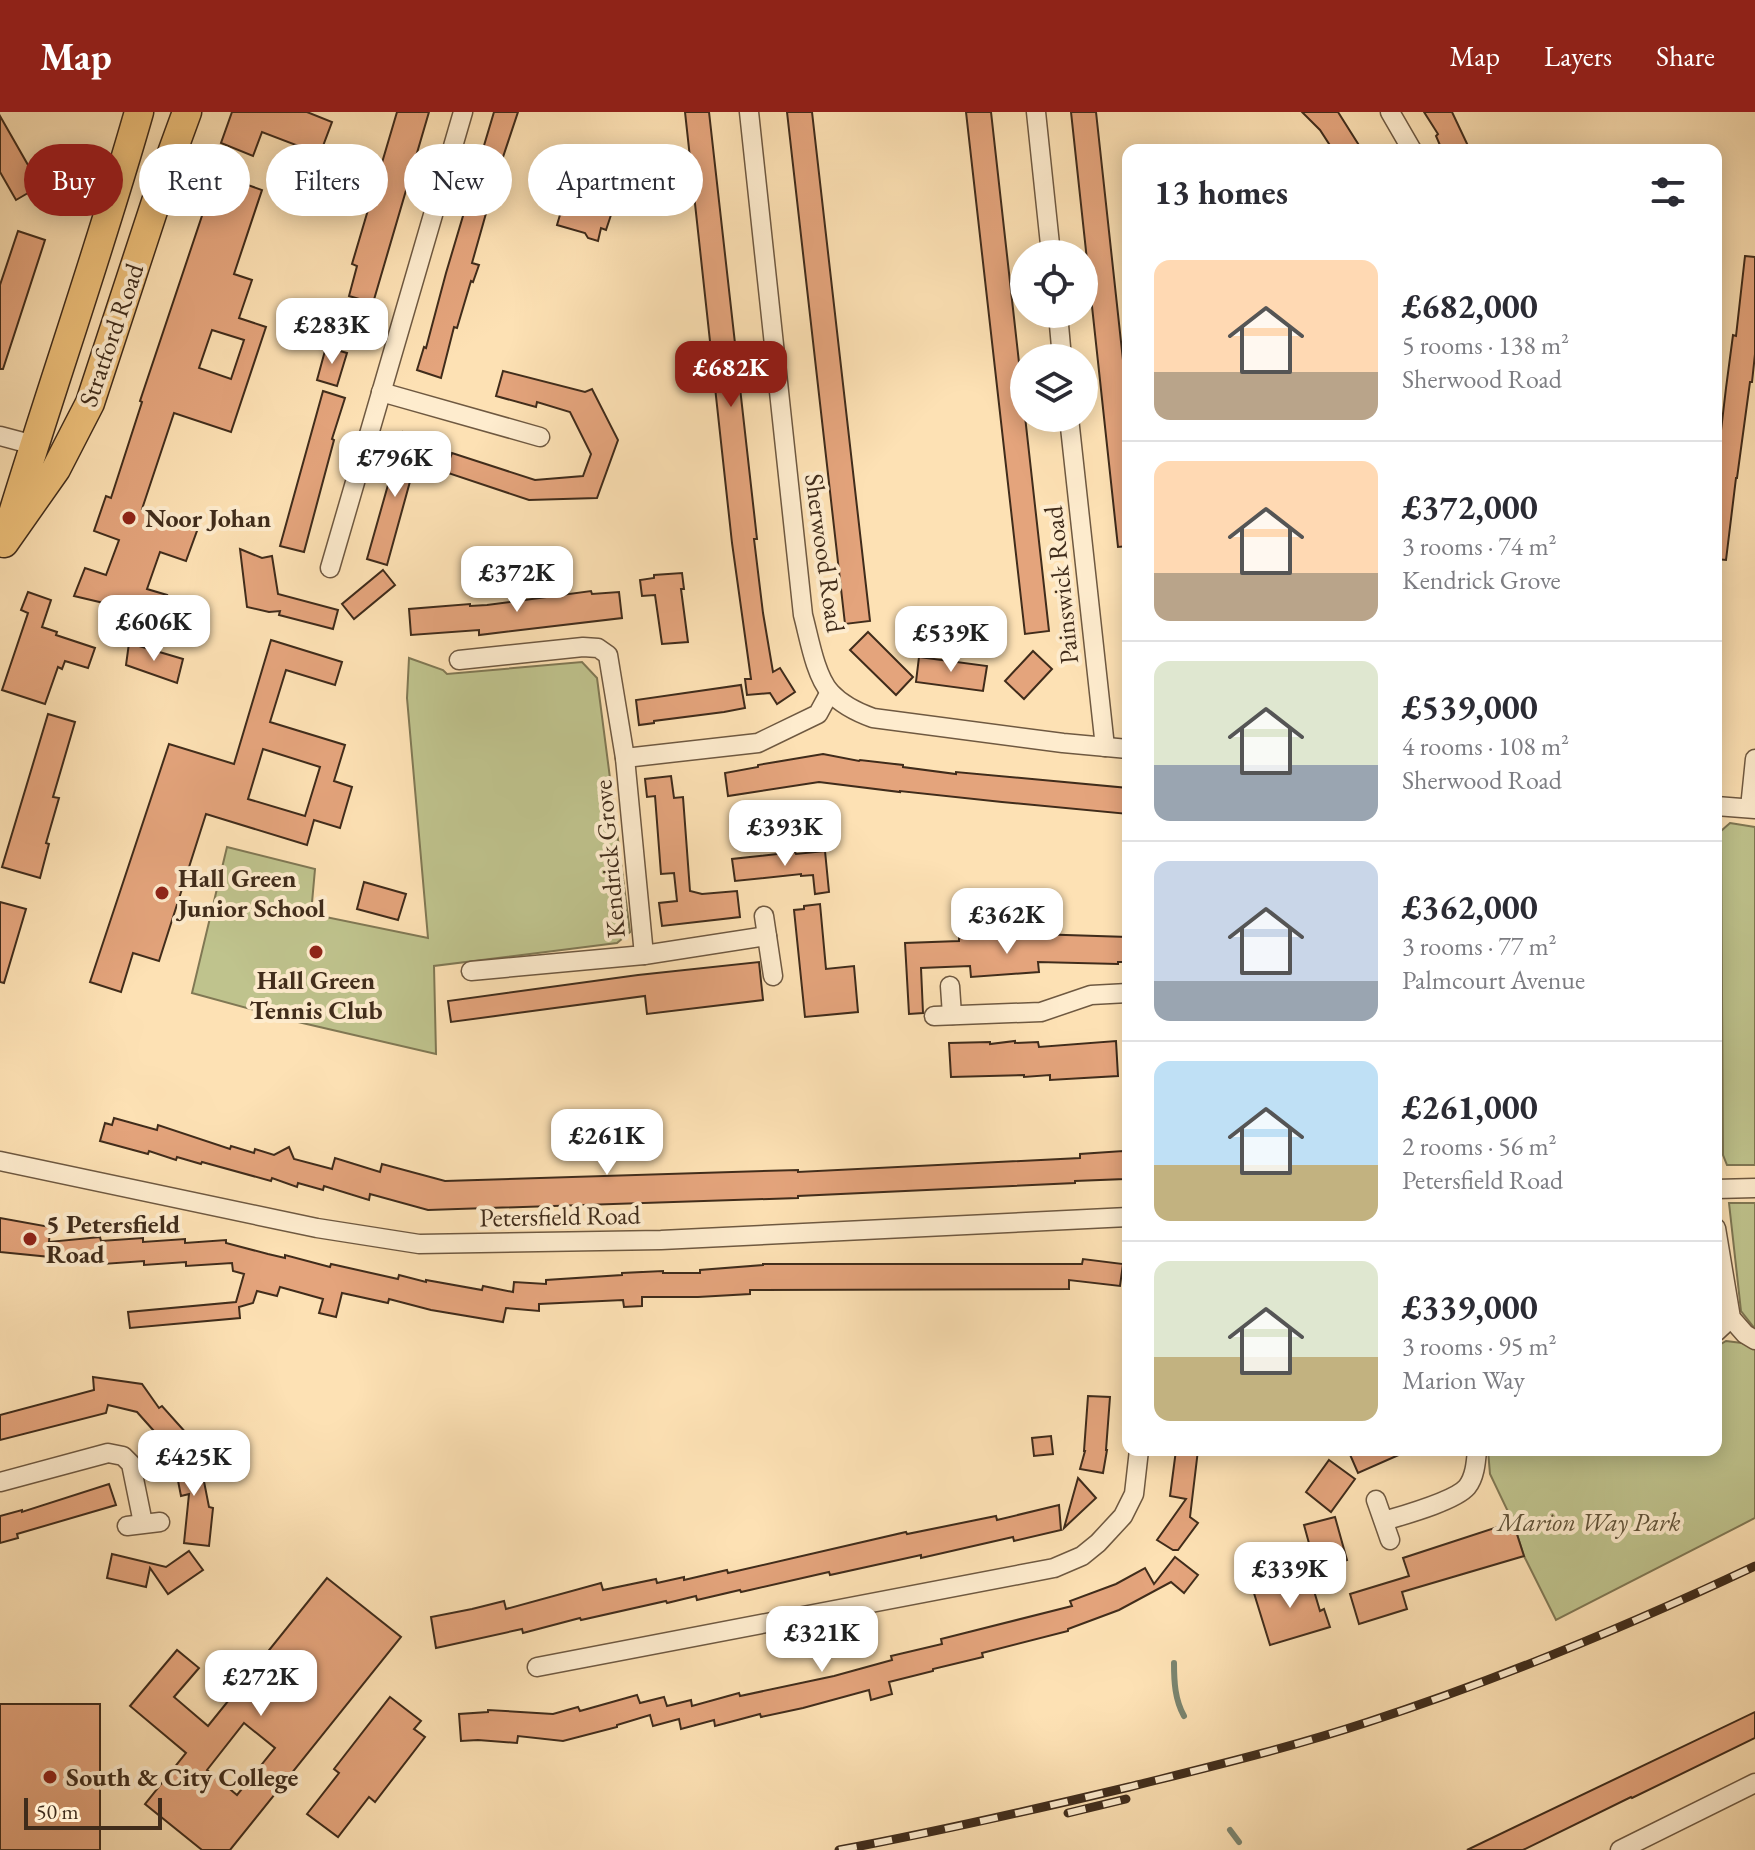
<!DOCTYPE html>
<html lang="en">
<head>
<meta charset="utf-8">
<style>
  :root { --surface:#fff; --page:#f2f2f3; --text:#2b2b33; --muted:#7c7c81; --line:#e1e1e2; --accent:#8f2418 }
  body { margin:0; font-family:"EB Garamond",serif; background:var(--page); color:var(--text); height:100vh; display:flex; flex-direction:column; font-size:30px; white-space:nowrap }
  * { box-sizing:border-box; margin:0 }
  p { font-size:26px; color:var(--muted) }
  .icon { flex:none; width:44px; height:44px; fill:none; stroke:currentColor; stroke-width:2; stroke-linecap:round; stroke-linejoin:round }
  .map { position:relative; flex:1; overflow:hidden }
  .drawer { position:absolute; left:1122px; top:32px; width:600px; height:1312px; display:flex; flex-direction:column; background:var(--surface); border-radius:16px; box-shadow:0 4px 20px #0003 }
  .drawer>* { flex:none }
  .guide { position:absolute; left:24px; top:32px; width:760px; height:72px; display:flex; gap:16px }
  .tools { position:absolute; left:1010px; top:128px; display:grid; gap:16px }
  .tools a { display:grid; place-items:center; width:88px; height:88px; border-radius:50%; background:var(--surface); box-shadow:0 4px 20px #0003; font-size:40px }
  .scale { position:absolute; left:24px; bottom:20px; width:138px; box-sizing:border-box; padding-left:8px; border:4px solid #402c1b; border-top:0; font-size:22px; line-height:28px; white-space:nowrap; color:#402c1b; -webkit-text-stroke:6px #feecce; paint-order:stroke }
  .price { position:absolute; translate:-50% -68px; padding:0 18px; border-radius:16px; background:#fff; color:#222; font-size:26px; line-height:52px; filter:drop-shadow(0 2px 4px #0008) }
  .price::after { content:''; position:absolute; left:50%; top:48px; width:24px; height:18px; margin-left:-12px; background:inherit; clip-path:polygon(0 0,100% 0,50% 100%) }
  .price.on { background:var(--accent); color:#fff }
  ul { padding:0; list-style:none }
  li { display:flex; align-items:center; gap:24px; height:200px; padding:0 32px }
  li+li { border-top:2px solid var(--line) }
  li span { display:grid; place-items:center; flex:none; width:224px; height:160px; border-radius:16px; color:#555 }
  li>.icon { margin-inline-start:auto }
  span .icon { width:96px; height:96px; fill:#fffc; stroke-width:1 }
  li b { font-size:34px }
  h2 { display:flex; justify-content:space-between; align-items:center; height:96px; padding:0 32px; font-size:34px }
  .pill { padding:0 28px; border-radius:36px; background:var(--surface); box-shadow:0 4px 20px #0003; font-size:28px; line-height:72px }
  .pill.on { background:var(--accent); color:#fff }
  header { display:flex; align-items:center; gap:48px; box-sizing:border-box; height:112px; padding:0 40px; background:var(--accent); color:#fff }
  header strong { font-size:38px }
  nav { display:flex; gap:44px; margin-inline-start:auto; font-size:28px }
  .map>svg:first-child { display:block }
</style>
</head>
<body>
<header>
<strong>Map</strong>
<nav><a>Map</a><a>Layers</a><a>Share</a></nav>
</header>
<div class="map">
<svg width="1755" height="1738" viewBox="0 0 1755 1738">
  <rect width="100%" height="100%" fill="#fde1b4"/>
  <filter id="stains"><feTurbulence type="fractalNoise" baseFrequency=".0025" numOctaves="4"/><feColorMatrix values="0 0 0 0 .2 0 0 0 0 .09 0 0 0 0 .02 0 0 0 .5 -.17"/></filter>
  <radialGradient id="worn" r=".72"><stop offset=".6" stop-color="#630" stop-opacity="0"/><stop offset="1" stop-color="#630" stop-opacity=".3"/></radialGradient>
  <g fill="#bfc38d" stroke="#807854" stroke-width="2">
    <polygon points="409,546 443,558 447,562 582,550 597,566 630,820 617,831 434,854 436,942 298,910 192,881 227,735 315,757 311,802 428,826 407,586"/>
    <polygon points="1730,711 1755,715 1755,1053 1727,1053 1723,1043 1721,719"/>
    <polygon points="1729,1091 1755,1091 1755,1217 1741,1199"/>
    <polygon points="1726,1229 1742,1231 1755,1236 1755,1406 1556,1508 1524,1444 1513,1410 1490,1362 1488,1338 1716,1338 1716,1235"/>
  </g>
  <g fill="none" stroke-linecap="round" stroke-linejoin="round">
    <g stroke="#7a846f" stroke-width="6">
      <path d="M1174,1551c0,19 1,37 10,53"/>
      <polyline points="1230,1718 1239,1730"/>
    </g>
  </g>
  <g fill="#e4a47c" stroke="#402c1b" stroke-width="2" fill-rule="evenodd">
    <polygon points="232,0 307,0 332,10 309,71 293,65 304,36 262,20 253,44 221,31"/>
    <polygon points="397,0 429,0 373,191 349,184 357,154 352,152"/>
    <polygon points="494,0 518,0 496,66 472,151 479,153 473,170 471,169 457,216 454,215 441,266 417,258 424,235 426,236 446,161"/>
    <polygon points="685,0 709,0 757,427 754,427 763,501 773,560 780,556 795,580 777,592 770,581 747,583 745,567 751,567 732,431"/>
    <polygon points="787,0 812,0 870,509 845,512"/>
    <polygon points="966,0 991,0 1049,519 1025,522"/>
    <polygon points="1071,0 1096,0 1128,294 1128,434 1118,435"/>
    <polygon points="1302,0 1338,0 1362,38 1333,38 1320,18"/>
    <polygon points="1424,0 1452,0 1470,38 1442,38 1436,24 1438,22"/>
    <polygon points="0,4 40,74 16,88 0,60"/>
    <path d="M216,62l46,16 -28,84 18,6 -13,38 27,9 -35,105 -57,-19 -32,96 56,19 -12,33 -26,-9 -13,37 20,6 -8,21 -85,-20 11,-28 21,7 13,-35 -25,-9 12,-35 5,2 31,-96 -2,-1zM212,218l32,10 -13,39 -32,-11z"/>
    <polygon points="567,79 592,87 591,93 612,100 606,118 601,116 598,129 588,126 585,121 557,113"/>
    <polygon points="18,119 45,128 3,257 0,257 0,173"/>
    <polygon points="1745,144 1755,145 1755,242 1752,270 1750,270 1737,366 1736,366 1726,448 1716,447 1716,361 1726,276 1733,223 1736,224"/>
    <polygon points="342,210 364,217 358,236 336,229"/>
    <polygon points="326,235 347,241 337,274 317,268"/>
    <polygon points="503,259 585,280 592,277 618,328 597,386 529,388 445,360 452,341 535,368 583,364 591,342 570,300 537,290 536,295 496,284"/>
    <polygon points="323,279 345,286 332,327 334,328 304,440 280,434"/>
    <polygon points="403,320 422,326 387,453 367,447"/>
    <polygon points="240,437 262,446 272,444 278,482 338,498 333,517 279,503 280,499 269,500 247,495"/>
    <polygon points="383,458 395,473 354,507 342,492"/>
    <polygon points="682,461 684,477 681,477 688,530 662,532 655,483 642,484 640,468 654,466 654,463"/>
    <polygon points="591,479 592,482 619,480 622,506 479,523 479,518 411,523 409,497 470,492 470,494 487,493"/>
    <polygon points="28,480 51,488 42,515 57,520 56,523 95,536 88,556 65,549 62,557 58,555 45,592 2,578 28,501 21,498"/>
    <polygon points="868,520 913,565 896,583 850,538"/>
    <path d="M271,528l71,22 -7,23 -49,-15 -16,52 75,23 -11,36 18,6 -12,41 -26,-8 -7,25 -101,-31 -47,147 -26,-8 -12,39 -31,-10 79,-238 65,20zM263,637l57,18 -15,49 -57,-17z"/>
    <polygon points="129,531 183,547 177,571 126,553"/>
    <polygon points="1033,539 1052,557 1024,587 1005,569"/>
    <polygon points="919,545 987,554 983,579 916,570"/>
    <polygon points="741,573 745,596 724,600 654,609 654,611 639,613 636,588"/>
    <polygon points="48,602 75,610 53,685 59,686 46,731 49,732 40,766 2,755"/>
    <polygon points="823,642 859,649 860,648 903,653 903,655 956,662 956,660 1128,676 1128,702 1002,690 900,679 900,680 819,670 728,684 725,661 758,655 758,653"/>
    <polygon points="671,664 674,686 683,685 690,779 702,782 737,779 740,805 662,814 659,791 677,789 674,761 661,762 655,684 647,685 645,667"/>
    <polygon points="825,739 829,780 815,782 813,763 801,764 801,762 735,769 732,747 795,740 796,742"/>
    <polygon points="364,770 406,782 398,808 357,797"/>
    <polygon points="0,790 26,797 4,871 0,870"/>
    <polygon points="820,792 826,857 854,854 858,900 805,905 794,798 804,797 804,794"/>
    <polygon points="1035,819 1035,822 1128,825 1128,850 1118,850 1118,852 1038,850 1039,860 971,865 970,854 921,856 923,901 909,902 905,831 959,829 959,826"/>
    <polygon points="759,850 763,888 647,902 645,884 451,910 448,889 638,863"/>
    <polygon points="1015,929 1015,931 1038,930 1039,935 1116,929 1118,964 1050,968 1050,963 1024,965 1024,963 951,965 949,931 990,930 990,932"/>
    <polygon points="114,1006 157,1018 158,1013 230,1037 231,1034 254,1041 255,1037 274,1043 289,1035 294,1047 332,1057 335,1046 380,1060 382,1052 445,1069 798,1058 798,1060 1080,1046 1080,1042 1123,1039 1125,1067 1075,1069 1075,1071 798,1084 798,1086 428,1098 370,1082 369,1088 324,1074 323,1078 298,1071 297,1075 272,1066 271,1069 202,1050 201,1052 177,1045 176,1048 149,1039 148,1042 100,1029 105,1011 112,1013"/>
    <polygon points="0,1106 50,1115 49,1130 100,1125 101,1129 143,1126 143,1130 185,1127 185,1131 226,1128 226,1131 268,1142 285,1146 285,1143 330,1155 331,1152 398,1167 399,1163 426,1170 426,1168 482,1178 483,1174 513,1180 514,1170 546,1172 546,1168 622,1163 622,1161 663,1159 663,1161 700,1161 700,1158 763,1153 763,1152 1082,1152 1083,1147 1123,1152 1120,1174 1069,1168 1069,1177 750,1178 750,1182 698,1185 642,1185 642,1194 624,1195 623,1188 539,1192 539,1199 506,1196 503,1210 431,1198 389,1187 388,1191 342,1181 336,1205 319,1201 323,1187 280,1175 277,1184 257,1179 253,1191 239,1195 240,1206 130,1216 128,1200 236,1190 244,1162 233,1159 232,1151 186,1154 186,1150 144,1153 144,1149 103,1152 103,1149 60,1153 60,1146 0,1140"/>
    <polygon points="93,1265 142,1272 159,1296 162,1294 187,1322 170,1337 137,1300 108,1293 106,1301 0,1328 0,1303 94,1278"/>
    <polygon points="1088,1284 1110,1285 1106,1338 1107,1338 1103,1361 1080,1357 1085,1339 1084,1339"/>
    <polygon points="1051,1324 1053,1342 1034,1344 1032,1326"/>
    <polygon points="1176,1338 1198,1338 1190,1405 1198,1411 1178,1438 1173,1438 1157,1428 1186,1387 1170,1384"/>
    <polygon points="1348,1338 1410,1338 1358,1361"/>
    <polygon points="198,1339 209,1395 213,1396 209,1434 184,1431 189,1382 181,1384 173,1343"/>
    <polygon points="1329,1348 1355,1367 1331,1400 1306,1380"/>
    <polygon points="1078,1366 1096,1386 1064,1416"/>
    <polygon points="109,1372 116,1393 17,1422 18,1426 0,1431 0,1404 22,1398 22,1400"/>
    <polygon points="1059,1393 1061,1418 1014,1429 1013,1425 921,1446 921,1443 830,1463 829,1460 741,1480 740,1478 697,1488 696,1484 667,1491 666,1489 581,1508 580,1506 523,1521 522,1517 436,1536 431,1505 472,1497 504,1489 506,1497 601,1471 603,1478 656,1467 657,1471 684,1465 684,1468 727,1458 728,1461 906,1420 907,1422 996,1404 997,1408"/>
    <polygon points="1335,1405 1347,1448 1316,1457 1304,1413"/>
    <polygon points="1513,1410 1524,1444 1402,1480 1407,1497 1359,1512 1350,1482 1409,1464 1403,1446"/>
    <polygon points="189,1439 203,1458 168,1482 150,1456 146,1475 107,1466 112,1442 166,1455"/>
    <polygon points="1175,1445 1198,1463 1184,1481 1171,1470 1119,1498 1068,1517 1068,1519 982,1541 983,1545 933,1557 933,1559 889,1570 892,1582 871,1588 869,1578 803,1596 761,1605 760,1602 715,1614 714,1608 681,1617 679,1607 653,1614 650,1603 617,1613 617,1615 563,1629 518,1624 517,1631 478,1628 461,1629 459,1602 488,1600 488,1598 553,1602 578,1595 580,1599 637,1583 640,1591 664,1585 667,1594 691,1588 692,1594 739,1581 740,1584 834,1564 892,1548 891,1544 942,1532 941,1527 1072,1494 1070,1489 1116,1472 1145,1456 1154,1472"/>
    <polygon points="1309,1462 1320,1499 1324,1497 1330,1515 1270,1533 1253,1478"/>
    <path d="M327,1466l74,59 -171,213h-28l-57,-46 41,-51 -56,-47 47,-56 22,18 -25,29 34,29zM244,1611l31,25 -38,47 -30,-25z"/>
    <polygon points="390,1585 421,1609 414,1617 425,1625 375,1690 369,1685 338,1725 307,1702 339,1661 334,1657"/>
    <rect x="0" y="1592" width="100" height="146"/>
    <polygon points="1755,1600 1755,1626 1632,1686 1631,1685 1523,1738 1467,1738"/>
  </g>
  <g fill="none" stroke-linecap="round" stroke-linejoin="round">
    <g stroke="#6f5941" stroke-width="21">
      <g id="minor">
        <path d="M749,0l54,503c6,22 12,60 27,77 11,12 29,21 43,26l190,25 65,6"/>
        <polyline points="1036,0 1051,142"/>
        <polyline points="1390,0 1412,38"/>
        <polyline points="1058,202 1062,246"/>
        <polyline points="381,280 540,325"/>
        <polyline points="1069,306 1105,635"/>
        <polyline points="0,324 34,333"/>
        <polyline points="330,456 463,0"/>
        <polyline points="459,548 583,535 598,536 608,543 625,646 644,843 471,859"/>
        <polyline points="625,646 758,631 818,602 830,580"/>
        <polyline points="1716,694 1755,697"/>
        <polyline points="1750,696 1755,647"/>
        <polyline points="764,804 767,824"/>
        <polyline points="644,843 767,824 773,864"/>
        <polyline points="950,874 952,903"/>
        <polyline points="934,904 1041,900 1091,883 1128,881"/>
        <polyline points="0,1049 317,1116 419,1132 661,1128 1128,1105"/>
        <polyline points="1716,1077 1755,1076"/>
        <polyline points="1716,1116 1731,1206 1745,1222 1755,1228"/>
        <polyline points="1716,1220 1731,1206"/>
        <polyline points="0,1370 108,1341 123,1344 131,1352 143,1411"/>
        <polyline points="1376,1388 1390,1428"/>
        <path d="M1384,1409c20,-6 71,-20 83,-34 8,-10 9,-25 10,-37"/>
        <polyline points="127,1414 160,1410"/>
        <polyline points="537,1555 1054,1456 1082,1444 1098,1431 1123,1404 1134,1382 1139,1338"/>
        <polyline points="1620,1738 1755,1671"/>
      </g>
    </g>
    <g stroke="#402c1b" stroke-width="31">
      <g id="trunk">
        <path d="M11,408c42,-137 89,-271 128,-408"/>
        <polyline points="4,431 56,357 90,291 172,41 187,0"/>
      </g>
    </g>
    <use href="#minor" stroke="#feecce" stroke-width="18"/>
    <use href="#trunk" stroke="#eec07a" stroke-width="28"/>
    <g stroke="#402c1b" stroke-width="9">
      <g id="rail">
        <polyline points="1068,1701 1126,1687"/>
        <path d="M839,1738c97,-18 193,-40 290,-63 80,-20 160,-39 239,-65 132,-43 262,-97 387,-156"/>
      </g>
    </g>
    <use href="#rail" stroke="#feecce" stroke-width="6" stroke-dasharray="18" stroke-linecap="butt"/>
  </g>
  <g fill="#8f2418" stroke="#feecce" stroke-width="3">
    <circle cx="129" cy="406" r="8"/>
    <circle cx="162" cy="781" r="8"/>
    <circle cx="316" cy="840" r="8"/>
    <circle cx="30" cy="1127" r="8"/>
    <circle cx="50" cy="1665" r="8"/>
  </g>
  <g text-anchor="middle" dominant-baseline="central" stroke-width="8" stroke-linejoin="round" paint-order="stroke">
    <g font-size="26" fill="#402c1b" stroke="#feecce">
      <text transform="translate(111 223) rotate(-71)">Stratford Road</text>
      <text transform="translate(825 441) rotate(82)">Sherwood Road</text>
      <text transform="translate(1061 473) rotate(-96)">Painswick Road</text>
      <text transform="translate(609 747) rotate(-95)">Kendrick Grove</text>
      <text transform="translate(560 1104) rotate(-1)">Petersfield Road</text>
    </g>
    <g font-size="26" font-weight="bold" fill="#402c1b" stroke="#feecce" text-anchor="start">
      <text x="145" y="406">Noor Johan</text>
      <text x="178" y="766">Hall Green<tspan x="178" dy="30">Junior School</tspan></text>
      <text x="316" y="868" text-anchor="middle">Hall Green<tspan x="316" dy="30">Tennis Club</tspan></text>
      <text x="46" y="1112">5 Petersfield<tspan x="46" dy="30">Road</tspan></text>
      <text x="66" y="1665">South &amp; City College</text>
    </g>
    <g font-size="26" font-style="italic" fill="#605238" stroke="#feecce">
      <text x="1589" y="1410">Marion Way Park</text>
    </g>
  </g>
  <rect width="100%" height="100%" filter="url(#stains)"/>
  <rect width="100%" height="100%" fill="url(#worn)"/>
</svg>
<div class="tools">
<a><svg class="icon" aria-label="locate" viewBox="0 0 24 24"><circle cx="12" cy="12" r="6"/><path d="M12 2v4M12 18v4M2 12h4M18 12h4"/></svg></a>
<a><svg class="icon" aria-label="layers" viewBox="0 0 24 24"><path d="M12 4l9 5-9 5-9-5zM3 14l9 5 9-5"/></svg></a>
</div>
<div class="scale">50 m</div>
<b class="price" style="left:332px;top:254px">£283K</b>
<b class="price on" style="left:731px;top:297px">£682K</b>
<b class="price" style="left:395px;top:387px">£796K</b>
<b class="price" style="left:517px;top:502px">£372K</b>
<b class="price" style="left:154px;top:551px">£606K</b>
<b class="price" style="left:951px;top:562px">£539K</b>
<b class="price" style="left:785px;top:756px">£393K</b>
<b class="price" style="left:1007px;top:844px">£362K</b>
<b class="price" style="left:607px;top:1065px">£261K</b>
<b class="price" style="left:194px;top:1386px">£425K</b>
<b class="price" style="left:1290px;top:1498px">£339K</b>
<b class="price" style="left:822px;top:1562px">£321K</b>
<b class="price" style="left:261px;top:1606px">£272K</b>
<div class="guide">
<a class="pill on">Buy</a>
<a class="pill">Rent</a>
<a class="pill">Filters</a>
<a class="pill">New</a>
<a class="pill">Apartment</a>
</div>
<section class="drawer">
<h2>13 homes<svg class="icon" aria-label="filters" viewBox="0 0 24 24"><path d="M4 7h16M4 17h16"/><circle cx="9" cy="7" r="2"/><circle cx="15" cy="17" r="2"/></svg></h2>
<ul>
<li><span style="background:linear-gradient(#ffd9b3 70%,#b9a48a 0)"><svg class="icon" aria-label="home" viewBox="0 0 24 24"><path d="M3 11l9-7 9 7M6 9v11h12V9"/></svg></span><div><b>£682,000</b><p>5 rooms · 138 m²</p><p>Sherwood Road</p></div></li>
<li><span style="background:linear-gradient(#ffd9b3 70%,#b9a48a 0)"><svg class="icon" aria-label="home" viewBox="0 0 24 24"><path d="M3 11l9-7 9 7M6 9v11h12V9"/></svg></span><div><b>£372,000</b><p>3 rooms · 74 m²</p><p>Kendrick Grove</p></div></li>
<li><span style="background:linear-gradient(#dfe7d0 65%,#9aa5b1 0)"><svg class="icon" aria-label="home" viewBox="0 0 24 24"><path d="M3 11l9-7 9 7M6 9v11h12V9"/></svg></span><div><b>£539,000</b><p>4 rooms · 108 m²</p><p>Sherwood Road</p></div></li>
<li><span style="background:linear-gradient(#c9d6e8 75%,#9aa5b1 0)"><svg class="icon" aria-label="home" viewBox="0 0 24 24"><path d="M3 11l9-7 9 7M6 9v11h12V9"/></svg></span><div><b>£362,000</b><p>3 rooms · 77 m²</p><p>Palmcourt Avenue</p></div></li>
<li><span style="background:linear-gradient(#bfe0f5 65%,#c2b280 0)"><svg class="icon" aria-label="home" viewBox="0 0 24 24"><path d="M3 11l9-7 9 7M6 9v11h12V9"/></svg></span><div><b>£261,000</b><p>2 rooms · 56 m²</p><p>Petersfield Road</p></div></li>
<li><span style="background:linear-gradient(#dfe7d0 60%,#c2b280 0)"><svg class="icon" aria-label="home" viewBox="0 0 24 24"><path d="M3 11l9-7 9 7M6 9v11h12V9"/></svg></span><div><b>£339,000</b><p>3 rooms · 95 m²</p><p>Marion Way</p></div></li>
</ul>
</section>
</div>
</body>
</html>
